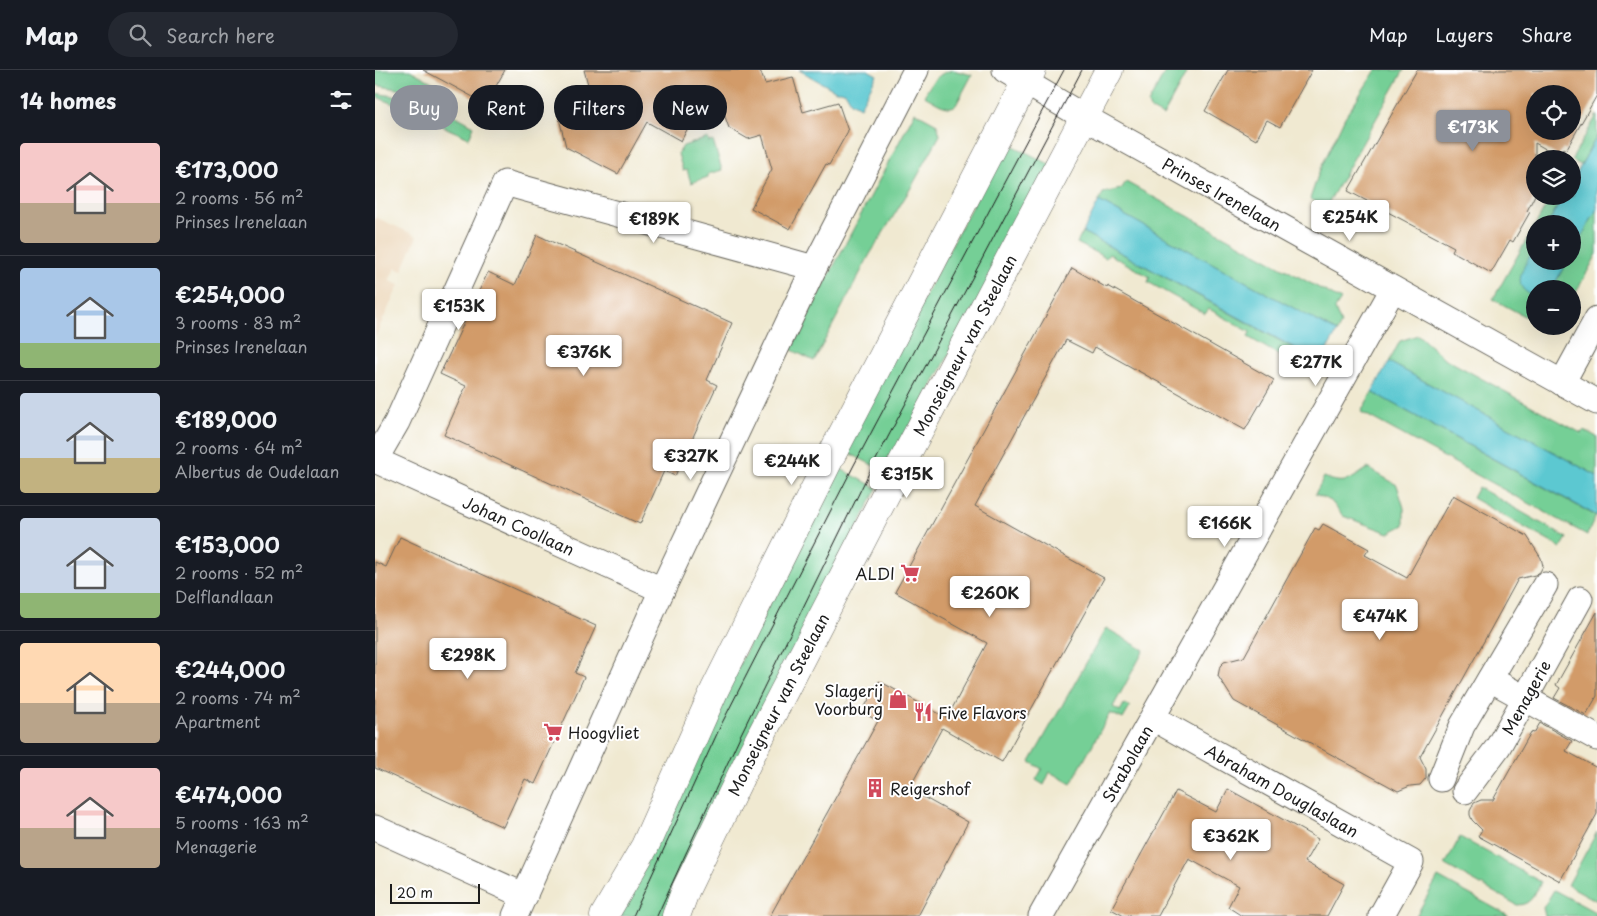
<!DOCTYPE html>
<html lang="en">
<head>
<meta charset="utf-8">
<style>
  :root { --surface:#171b24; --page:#242831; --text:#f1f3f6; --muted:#9ea1a6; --line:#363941; --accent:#8c9099 }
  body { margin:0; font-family:"Playpen Sans",sans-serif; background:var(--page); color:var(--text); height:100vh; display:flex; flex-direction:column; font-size:19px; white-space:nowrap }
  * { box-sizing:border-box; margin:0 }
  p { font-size:16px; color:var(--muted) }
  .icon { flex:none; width:28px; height:28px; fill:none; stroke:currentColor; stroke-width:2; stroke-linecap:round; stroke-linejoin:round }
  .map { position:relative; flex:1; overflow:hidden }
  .drawer { display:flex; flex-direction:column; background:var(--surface); width:375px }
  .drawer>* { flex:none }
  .banner { position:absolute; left:15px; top:15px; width:475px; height:45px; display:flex; gap:10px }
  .controls { position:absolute; left:1151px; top:15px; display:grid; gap:10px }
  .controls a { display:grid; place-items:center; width:55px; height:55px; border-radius:50%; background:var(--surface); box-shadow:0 5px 20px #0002; font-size:25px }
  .scale { position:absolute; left:15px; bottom:12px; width:90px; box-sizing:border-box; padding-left:5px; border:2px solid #1c1c1c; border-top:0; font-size:14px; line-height:18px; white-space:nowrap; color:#1c1c1c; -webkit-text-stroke:4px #fff; paint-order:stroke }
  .price { position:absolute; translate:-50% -42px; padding:0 11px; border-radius:5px; background:#fff; color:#222; font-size:16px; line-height:32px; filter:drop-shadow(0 1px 2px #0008) }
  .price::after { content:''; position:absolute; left:50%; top:30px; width:15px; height:11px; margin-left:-8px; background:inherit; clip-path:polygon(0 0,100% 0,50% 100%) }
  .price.on { background:var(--accent); color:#fff }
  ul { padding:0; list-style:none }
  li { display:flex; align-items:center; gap:15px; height:125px; padding:0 20px }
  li+li { border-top:1px solid var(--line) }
  li span { display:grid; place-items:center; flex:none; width:140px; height:100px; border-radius:5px; color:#555 }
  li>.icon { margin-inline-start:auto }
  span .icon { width:60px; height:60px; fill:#fffc; stroke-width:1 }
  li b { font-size:21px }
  h2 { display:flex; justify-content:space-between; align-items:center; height:60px; padding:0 20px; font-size:21px }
  .chip { padding:0 18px; border-radius:22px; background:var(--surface); box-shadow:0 5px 20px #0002; font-size:18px; line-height:45px }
  .chip.on { background:var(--accent); color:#fff }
  header { display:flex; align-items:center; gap:30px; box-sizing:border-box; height:70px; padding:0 25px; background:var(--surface); border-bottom:1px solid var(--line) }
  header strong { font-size:24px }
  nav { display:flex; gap:28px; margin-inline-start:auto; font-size:18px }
  .search { width:350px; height:45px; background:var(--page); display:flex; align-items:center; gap:12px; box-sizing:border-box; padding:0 18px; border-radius:28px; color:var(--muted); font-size:19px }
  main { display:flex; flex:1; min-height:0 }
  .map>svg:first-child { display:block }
</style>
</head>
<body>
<header>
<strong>Map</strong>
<div class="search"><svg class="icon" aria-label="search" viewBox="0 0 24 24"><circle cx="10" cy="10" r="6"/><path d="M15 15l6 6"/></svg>Search here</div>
<nav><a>Map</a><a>Layers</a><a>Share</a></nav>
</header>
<main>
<section class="drawer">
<h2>14 homes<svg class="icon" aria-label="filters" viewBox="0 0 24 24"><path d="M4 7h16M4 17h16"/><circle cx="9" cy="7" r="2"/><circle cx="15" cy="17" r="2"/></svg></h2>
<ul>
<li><span style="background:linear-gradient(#f6c9c9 60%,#b9a48a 0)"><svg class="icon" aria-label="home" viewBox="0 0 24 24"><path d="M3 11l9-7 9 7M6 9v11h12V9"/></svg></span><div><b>€173,000</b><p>2 rooms · 56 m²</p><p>Prinses Irenelaan</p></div></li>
<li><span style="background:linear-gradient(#a9c7e8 75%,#8fb573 0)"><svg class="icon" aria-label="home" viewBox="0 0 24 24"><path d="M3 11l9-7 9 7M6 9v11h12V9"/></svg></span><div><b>€254,000</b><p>3 rooms · 83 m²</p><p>Prinses Irenelaan</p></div></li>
<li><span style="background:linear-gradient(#c9d6e8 65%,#c2b280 0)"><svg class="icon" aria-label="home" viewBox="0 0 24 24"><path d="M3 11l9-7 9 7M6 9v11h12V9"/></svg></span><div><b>€189,000</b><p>2 rooms · 64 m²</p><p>Albertus de Oudelaan</p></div></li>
<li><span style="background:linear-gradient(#c9d6e8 75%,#8fb573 0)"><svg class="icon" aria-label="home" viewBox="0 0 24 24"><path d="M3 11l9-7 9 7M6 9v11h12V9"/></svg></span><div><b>€153,000</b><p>2 rooms · 52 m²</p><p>Delflandlaan</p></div></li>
<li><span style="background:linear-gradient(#ffd9b3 60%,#b9a48a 0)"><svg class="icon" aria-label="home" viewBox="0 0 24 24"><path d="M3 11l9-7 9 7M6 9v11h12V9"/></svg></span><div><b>€244,000</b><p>2 rooms · 74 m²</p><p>Apartment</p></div></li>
<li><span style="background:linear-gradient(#f6c9c9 60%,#b9a48a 0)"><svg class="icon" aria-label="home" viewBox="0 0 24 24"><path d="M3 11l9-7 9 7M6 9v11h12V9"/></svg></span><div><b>€474,000</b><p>5 rooms · 163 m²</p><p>Menagerie</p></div></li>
</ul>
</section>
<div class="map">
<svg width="1222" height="846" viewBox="0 0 1222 846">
  <rect width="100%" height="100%" fill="#fff"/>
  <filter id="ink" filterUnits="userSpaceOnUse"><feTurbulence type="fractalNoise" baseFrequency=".02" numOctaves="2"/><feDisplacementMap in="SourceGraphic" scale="10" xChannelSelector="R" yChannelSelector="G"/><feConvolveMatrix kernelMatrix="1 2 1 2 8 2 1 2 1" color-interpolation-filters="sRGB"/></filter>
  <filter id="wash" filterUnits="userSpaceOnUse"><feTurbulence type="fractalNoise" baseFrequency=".0096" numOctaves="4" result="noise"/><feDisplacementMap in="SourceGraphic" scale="20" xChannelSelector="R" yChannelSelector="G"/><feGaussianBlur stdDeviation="1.12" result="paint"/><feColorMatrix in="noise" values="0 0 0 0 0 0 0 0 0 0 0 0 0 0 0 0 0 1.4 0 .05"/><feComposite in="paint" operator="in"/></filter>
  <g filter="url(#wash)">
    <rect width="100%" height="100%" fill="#f0e9d1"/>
    <polygon fill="#ecd7ba" points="0,147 42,166 27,201 20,198 14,211 24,215 0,267"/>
    <g fill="#75cf96" stroke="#487659">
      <polygon points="0,0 35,0 66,17 60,26 0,15"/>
      <path d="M578,0l19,5 -16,30c-9,7 -23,-5 -32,-9 8,-14 13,-23 29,-26z"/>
      <polygon points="791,0 813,0 788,46 775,39 773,34"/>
      <polygon points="1001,0 1029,0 951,137 935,129 944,102 970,47"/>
      <polygon points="0,23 58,33 99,56 94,68 0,26"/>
      <polygon points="540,42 562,54 565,65 537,116 494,186 439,291 415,279"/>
      <polygon points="1222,45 1222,66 1206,95 1198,91 1197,89"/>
      <polygon points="333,68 334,72 338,71 347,100 333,104 333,107 316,113 312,100 308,101 303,84 308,76"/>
      <polygon points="631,72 676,95 511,402 468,380"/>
      <polygon points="751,112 966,230 960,239 966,254 962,262 724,131 728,123 746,119"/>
      <polygon points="1176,126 1188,126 1173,154 1161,154"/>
      <polygon points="1222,139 1222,184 1198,228 1198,219 1177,219 1192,191 1198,191 1198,182"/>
      <polygon points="1160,155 1160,178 1148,200 1148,219 1160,227 1160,252 1118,229"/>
      <polygon points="708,162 945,293 938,305 873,267 875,262 834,239 830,244 773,212 775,207 734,184 731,188 702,173"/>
      <polygon points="1043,265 1069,288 1206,363 1209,360 1222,367 1222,406 1014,292 1025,271"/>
      <polygon points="997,322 1221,446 1212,465 986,342"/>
      <polygon points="462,397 502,418 292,846 240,846"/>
      <path d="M993,398l29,17 7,23v17l-15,8 -46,-17 -12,-15 -16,-7 9,-17c21,9 26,3 44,-9z"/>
      <polygon points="1103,417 1192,468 1186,478 1097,428"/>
      <polygon points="731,558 769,580 738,637 745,641 749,634 755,637 748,649 735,643 696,714 675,702 669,715 661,710 667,699 655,692"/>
      <polygon points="1222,762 1222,831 1193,815"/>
      <path d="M1085,767l81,45c-7,12 -9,23 -24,23l-72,-40z"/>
      <polygon points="1063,807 1134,846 1041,846"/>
      <polygon points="1179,820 1222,843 1222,846 1170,846 1168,838"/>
    </g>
    <g fill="#5bc8d1" stroke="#3c7276">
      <polygon points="424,0 493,0 502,5 485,37 476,32 471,23 466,21 461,21"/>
      <polygon points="1222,66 1222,139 1198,182 1198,154 1173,154 1188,126 1198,126 1198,110"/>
      <polygon points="724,131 962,262 945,292 708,162"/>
      <path d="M1160,178v13h32l-15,28h-17v8c-4,-2 -8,-4 -11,-7 -11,-11 5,-32 11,-42z"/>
      <polygon points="1014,292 1222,406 1222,446 997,322"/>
    </g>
    <g id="blocks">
      <g fill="#d29b69" fill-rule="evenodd">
        <polygon points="48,0 130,0 111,34"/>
        <polygon points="209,0 385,0 390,14 418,7 428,42 463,32 473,61 454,95 451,94 415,159 376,138 397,99 387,65 373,69 354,58 349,44 315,54 306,71 272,52 243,104 191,77 184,48 219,36"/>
        <polygon points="853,0 937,0 905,57 892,50 881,70 830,41"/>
        <path d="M1042,0h180v25l-31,55 -3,-2 -5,8 -23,-13v52l-8,16 3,1 -17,30 -3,-2 -19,33 -39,-22 2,-4 -106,-56zM1160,24h38v37h-38z"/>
        <polygon points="162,165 357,253 332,310 342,315 300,406 289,401 265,454 69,365 91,316 65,304 113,202 140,215"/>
        <polygon points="697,198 732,218 733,216 899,310 870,360 720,277 717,283 691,270 600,436 729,508 627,692 567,658 534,719 593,752 543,846 395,846 503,651 487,642 504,611 572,648 612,573 520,522"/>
        <polygon points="1078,425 1152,466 1166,488 1168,496 1165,502 1160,505 1143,509 1124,544 1045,687 1051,699 1051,708 1045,715 1035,716 1023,721 859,631 843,606 845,596 849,592 869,587 940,458 944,460 948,454 994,479 990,485 1032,508"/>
        <polygon points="25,467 221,556 200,603 209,607 160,714 150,709 128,757 0,698 0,492 11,497"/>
        <polygon points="1222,542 1222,626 1211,645 1179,628 1185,618 1181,615"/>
        <polygon points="1165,653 1197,671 1191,681 1222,698 1222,744 1185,811 1103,766 1107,760 1097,750 1095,745 1095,741 1099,733 1106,730 1118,730 1156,662 1159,663"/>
        <polygon points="853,719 943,769 930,792 969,814 952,846 867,846 853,837 864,816 814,789 783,846 749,846 736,839 801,721 841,742"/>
      </g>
    </g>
  </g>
  <g filter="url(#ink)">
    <use href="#blocks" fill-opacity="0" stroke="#66645b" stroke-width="1"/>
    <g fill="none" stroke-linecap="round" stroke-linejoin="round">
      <g stroke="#66645b" stroke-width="27">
        <g id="street">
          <path id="s1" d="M630,0l79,47 513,285"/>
          <polyline points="1187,313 1222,249"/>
          <polyline points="0,390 22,352 130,113 439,198"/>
          <path id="s2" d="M0,390l287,130"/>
          <polyline points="1115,609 1222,668"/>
          <path id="s3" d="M778,648l258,144 -30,54"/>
          <polyline points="1066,709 1087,656 1170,515"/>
          <path id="s4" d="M1090,721l33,-44 82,-148"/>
          <polyline points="0,758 150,826"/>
          <polyline points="140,846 287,520 439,198 541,0"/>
          <path id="s5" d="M666,846l352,-627"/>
        </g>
      </g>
      <g stroke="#66645b" stroke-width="29">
        <g id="secondary">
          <polyline points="229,846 270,776 340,619 457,384 657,0"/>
          <path id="s6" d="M301,846l10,-27 66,-136 139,-269 218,-414"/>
        </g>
      </g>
      <use href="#street" stroke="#fff" stroke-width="25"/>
      <use href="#secondary" stroke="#fff" stroke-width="28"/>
      <g stroke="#1c1c1c" stroke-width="1">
        <polyline points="258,846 347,653 479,395 689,0"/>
        <polyline points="282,846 366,664 494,403 707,0"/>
      </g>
    </g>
  </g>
  <defs>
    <g id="supermarket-bare" transform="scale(1.5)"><path d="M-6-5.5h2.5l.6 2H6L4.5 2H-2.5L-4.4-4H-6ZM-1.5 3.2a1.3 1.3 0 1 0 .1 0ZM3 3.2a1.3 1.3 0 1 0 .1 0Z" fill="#d1495b" stroke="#fff" stroke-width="2.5" paint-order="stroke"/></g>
    <g id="shop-bare" transform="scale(1.5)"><path d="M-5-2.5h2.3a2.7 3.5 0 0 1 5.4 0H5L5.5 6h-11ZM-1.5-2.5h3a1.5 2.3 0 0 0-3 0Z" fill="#d1495b" stroke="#fff" stroke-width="2.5" paint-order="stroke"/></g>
    <g id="restaurant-bare" transform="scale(1.5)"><path d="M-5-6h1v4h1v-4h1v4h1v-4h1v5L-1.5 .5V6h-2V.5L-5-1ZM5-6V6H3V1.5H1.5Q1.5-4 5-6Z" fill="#d1495b" stroke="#fff" stroke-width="2.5" paint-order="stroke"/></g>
    <g id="building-bare" transform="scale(1.5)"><path d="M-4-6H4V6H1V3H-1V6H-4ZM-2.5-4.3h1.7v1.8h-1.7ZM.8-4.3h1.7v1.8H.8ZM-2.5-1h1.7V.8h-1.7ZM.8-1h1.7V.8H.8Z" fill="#d1495b" stroke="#fff" stroke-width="2.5" paint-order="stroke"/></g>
  </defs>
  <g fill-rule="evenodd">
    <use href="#supermarket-bare" x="535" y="503"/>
    <use href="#shop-bare" x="523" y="629"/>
    <use href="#restaurant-bare" x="548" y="642"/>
    <use href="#supermarket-bare" x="178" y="662"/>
    <use href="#building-bare" x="500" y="718"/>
  </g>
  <g text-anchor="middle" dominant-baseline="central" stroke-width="4" stroke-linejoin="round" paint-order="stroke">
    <g font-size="16" fill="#1c1c1c" stroke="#fff">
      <text stroke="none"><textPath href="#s1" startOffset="250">Prinses Irenelaan</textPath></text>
      <text stroke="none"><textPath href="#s6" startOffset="640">Monseigneur van Steelaan</textPath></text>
      <text stroke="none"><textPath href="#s2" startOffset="158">Johan Coollaan</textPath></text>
      <text stroke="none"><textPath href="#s4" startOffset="112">Menagerie</textPath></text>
      <text stroke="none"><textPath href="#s6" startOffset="235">Monseigneur van Steelaan</textPath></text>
      <text stroke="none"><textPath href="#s5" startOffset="175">Strabolaan</textPath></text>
      <text stroke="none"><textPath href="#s3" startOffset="148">Abraham Douglaslaan</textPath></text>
    </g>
    <g font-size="16" fill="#1c1c1c" stroke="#fff" text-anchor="start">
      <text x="520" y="503" text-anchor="end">ALDI</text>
      <text x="508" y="620" text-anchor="end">Slagerij<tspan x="508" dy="18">Voorburg</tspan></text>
      <text x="563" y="642">Five Flavors</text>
      <text x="193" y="662">Hoogvliet</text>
      <text x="515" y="718">Reigershof</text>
    </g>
  </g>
</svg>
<div class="controls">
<a><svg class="icon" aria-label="locate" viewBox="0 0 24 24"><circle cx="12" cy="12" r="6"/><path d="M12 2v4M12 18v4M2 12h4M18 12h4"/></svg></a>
<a><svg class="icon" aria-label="layers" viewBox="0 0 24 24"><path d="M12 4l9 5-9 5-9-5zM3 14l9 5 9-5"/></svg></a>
<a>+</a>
<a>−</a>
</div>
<div class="scale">20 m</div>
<b class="price on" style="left:1098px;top:82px">€173K</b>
<b class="price" style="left:975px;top:172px">€254K</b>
<b class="price" style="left:279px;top:174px">€189K</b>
<b class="price" style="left:84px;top:261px">€153K</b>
<b class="price" style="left:209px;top:307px">€376K</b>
<b class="price" style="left:941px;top:317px">€277K</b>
<b class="price" style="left:316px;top:411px">€327K</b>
<b class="price" style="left:417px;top:416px">€244K</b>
<b class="price" style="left:532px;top:429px">€315K</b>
<b class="price" style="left:850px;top:478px">€166K</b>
<b class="price" style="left:615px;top:548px">€260K</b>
<b class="price" style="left:1005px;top:571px">€474K</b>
<b class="price" style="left:93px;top:610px">€298K</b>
<b class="price" style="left:856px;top:791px">€362K</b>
<div class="banner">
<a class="chip on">Buy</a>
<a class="chip">Rent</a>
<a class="chip">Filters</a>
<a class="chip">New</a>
</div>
</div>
</main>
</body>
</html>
